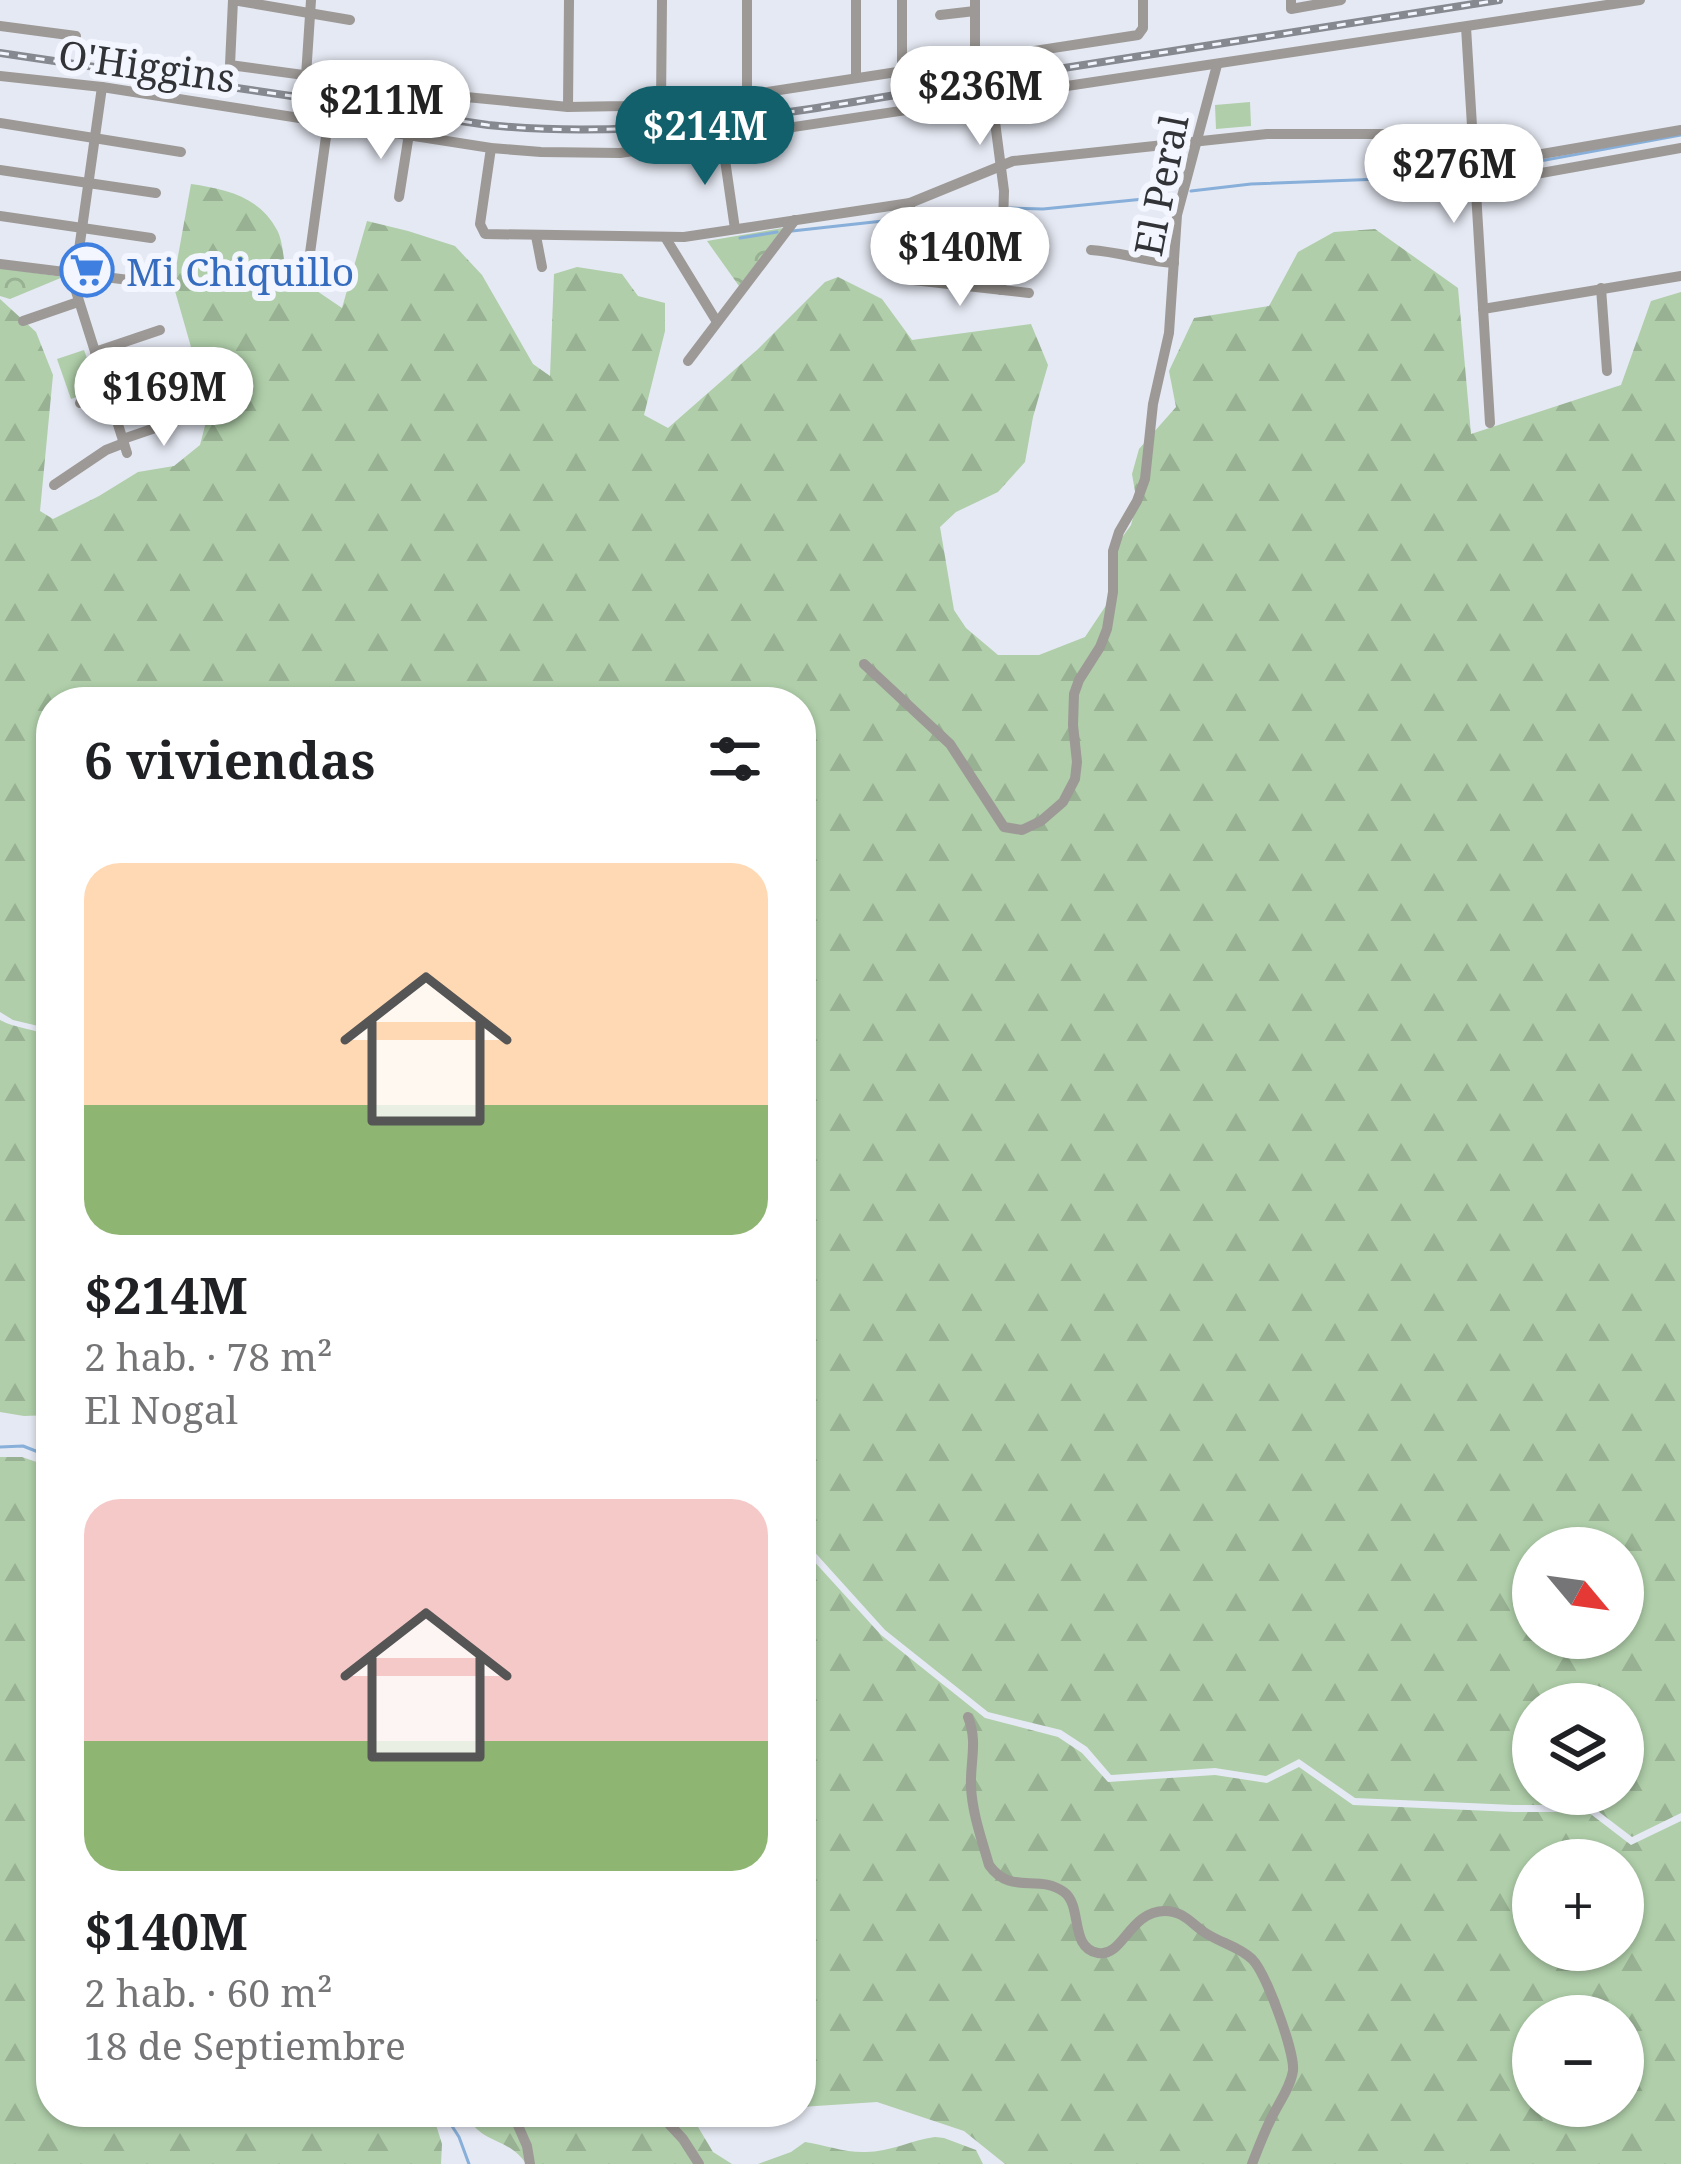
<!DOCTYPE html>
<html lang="es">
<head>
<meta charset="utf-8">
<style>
  :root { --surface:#fff; --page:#f2f2f2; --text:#202124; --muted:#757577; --accent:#12606b }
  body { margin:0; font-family:"Noto Serif",serif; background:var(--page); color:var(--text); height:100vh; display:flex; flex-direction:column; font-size:45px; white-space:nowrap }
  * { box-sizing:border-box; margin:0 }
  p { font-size:39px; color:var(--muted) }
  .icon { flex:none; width:66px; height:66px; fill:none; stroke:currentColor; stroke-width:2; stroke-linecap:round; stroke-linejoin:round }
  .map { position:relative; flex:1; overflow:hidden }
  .sheet { position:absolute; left:36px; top:687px; width:780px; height:1440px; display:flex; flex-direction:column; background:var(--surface); border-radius:48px; box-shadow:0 3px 9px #0004 }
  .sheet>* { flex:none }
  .needle { width:78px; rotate:119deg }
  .buttons { position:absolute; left:1512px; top:1527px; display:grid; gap:24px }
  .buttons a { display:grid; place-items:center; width:132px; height:132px; border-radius:50%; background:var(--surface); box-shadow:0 3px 9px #0004; font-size:60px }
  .price { position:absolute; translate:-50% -102px; padding:0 27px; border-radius:42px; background:#fff; color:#222; font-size:39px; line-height:78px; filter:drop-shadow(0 3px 6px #0008) }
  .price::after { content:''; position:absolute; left:50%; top:72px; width:36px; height:27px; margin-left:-18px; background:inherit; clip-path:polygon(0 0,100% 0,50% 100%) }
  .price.current { background:var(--accent); color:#fff }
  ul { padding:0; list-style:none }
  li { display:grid; align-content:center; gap:24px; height:636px; padding:0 48px }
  li span { display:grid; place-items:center; height:372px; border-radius:36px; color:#555 }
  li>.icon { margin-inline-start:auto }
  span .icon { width:216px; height:216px; fill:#fffc; stroke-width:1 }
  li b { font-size:51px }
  h2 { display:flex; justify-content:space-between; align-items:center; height:144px; padding:0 48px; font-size:51px }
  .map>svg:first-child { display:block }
</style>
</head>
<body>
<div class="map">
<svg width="1681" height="2164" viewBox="0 0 1681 2164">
  <defs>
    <pattern id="forest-firs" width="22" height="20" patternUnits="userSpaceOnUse" patternTransform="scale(3)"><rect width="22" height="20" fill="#afcea9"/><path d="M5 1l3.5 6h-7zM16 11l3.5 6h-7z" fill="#97b192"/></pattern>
    <pattern id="park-crowns" width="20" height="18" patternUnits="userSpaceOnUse" patternTransform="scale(3)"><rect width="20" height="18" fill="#afcea9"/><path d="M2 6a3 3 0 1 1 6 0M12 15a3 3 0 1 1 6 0" fill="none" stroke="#97b192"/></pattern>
  </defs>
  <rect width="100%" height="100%" fill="#e5e9f3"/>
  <g fill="#afcea9">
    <polygon points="1250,102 1251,126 1216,129 1215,105"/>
    <polygon points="84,350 98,389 71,399 57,359"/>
  </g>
  <g fill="url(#forest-firs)" fill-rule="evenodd">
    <path d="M191,184c34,5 68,12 86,46 6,11 6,28 9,40l56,38 25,-87 41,10 47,15 27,29 51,89 17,12 4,-102 23,-7 45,7 16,22 27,7v28l-21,84 24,13 89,-78 68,-68 13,-5 44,22 30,41 119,-16 17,41 -15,52 -8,45 -27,30 -42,20 -16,15 14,83 12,18 32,27h41l46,-18 26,-39 -1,-44 21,-29 6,-22 -5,-29 7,-25 37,-42 -7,-36 25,-53 75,-12 29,-54 36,-20 41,-3 83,59 13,146 150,-49 30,-84 30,-9v1521l-49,24 -42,-32h-76l-159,-7 -56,-39 -33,17 -51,-8 -104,7 -24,-28 -26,-17 -73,-18 -103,-82 -84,-93v-835h-750v327l-38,-9 -13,-8v-713l36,33 17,43 -13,136 13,8 46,-23 39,-24 36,-6 26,-21 9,-35 -36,-126zM1533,1548h90v90h-90zM1533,1704h90v90h-90z"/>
    <path d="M0,1020c16,9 36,8 51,18v377l-27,1 -24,-4z"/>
    <polygon points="0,1457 22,1457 51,1467 51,2112 302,2112 299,2119 327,2112 432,2112 442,2144 441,2164 0,2164"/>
    <path d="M801,1547l80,88 104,83 73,19 24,16 26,29 107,-7 52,8 32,-16 54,38 161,7h74l43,33 50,-24v343h-676l-41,-33 -87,-29 -76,5zM1533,1860h90v90h-90zM1533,2016h90v90h-90z"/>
    <path d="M466,2112h223l24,40 19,12h-206c-17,-28 -48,-19 -60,-52z"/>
    <path d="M935,2137l9,1 32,12 7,14h-225l33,-12 14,-10c20,3 41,11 61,10 24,0 46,-12 69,-15z"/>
  </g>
  <g fill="url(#park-crowns)">
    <polygon points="783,228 739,286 707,241"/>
    <polygon points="0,268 63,277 10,299 0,296"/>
  </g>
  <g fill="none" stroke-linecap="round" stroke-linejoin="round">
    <g stroke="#87afd9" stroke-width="3">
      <polyline points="1481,172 1681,135"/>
      <polyline points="1191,191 1251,184 1459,176"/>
      <polyline points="1010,208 1043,209 1164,197"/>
      <polyline points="916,218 994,209"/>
      <polyline points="792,231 892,220"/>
      <polyline points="740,238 777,232"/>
      <polyline points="0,1447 23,1446 51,1457"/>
      <polyline points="443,2112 459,2137 469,2164"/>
    </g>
    <g stroke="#9d9996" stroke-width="10">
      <polyline points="856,0 856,77"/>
      <polyline points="975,0 975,59"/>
      <polyline points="1291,0 1291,9 1341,0"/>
      <polyline points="940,15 975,11"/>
      <polyline points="350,20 233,0 230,65 466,97 568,107 624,106 747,95 1138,35 1143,28 1143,0"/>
      <polyline points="0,26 76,36"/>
      <polyline points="1466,27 1490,423"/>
      <polyline points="902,70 902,0"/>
      <polyline points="0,76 102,87 491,148 541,152 620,153 1640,0"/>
      <polyline points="306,76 311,0"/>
      <polyline points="102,87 74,285 127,453"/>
      <polyline points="747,95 747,0"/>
      <polyline points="992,99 1004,191 1001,290"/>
      <polyline points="661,104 662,0"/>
      <polyline points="568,107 569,0"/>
      <polyline points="328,122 310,253 314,265 333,282"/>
      <polyline points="0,123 181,152"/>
      <polyline points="722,139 735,229"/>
      <polyline points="491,148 480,224 485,234 684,237 910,203 1013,161 1267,134 1471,134"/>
      <polyline points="1473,166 1681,130"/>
      <polyline points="0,170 156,193"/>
      <polyline points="1474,185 1681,148"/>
      <polyline points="399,197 409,134"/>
      <polyline points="910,203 908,272 913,280 1029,293"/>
      <polyline points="0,216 151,238"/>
      <polyline points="957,219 1004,217"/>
      <polyline points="536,236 542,267"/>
      <polyline points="665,237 717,322"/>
      <path d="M1091,250c29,2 54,11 83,13"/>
      <polyline points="0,264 145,282"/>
      <polyline points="1601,288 1607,371"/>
      <polyline points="1483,309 1681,276"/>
      <polyline points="23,321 78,302"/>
      <polyline points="95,352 160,330"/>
      <polyline points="688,361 795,220"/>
      <polyline points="80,403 175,372"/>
      <polyline points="123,439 190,416"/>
      <polyline points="54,485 106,450 124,443"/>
      <polyline points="864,664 950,744 1004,827 1022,830 1041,821 1063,802 1075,779 1077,762 1073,725 1074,694 1079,680 1100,647 1107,629 1113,592 1113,551 1119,532 1137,501 1145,479 1153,404 1169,333 1177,215 1217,65"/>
      <path d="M968,1717c10,25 2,44 3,69 1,27 11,54 18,79 22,31 49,8 75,27 19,14 5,56 34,61 25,5 31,-42 67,-42 18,0 26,12 39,21 16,11 34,14 48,27 14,14 43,93 41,112 -3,18 -16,34 -23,50 -7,14 -12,28 -18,43"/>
      <polyline points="512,2112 527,2146 530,2164"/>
      <polyline points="658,2112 683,2139 699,2164"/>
    </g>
    <g stroke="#868990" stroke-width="8">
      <path id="rail" d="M0,53l488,72c165,17 318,-16 480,-42 177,-28 354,-55 531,-83"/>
    </g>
    <use href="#rail" stroke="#f3f6ff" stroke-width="3" stroke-dasharray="9" stroke-linecap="butt"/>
  </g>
  <defs>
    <g id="supermarket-ring" transform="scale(2.7)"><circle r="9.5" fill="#f3f6ff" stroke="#3f7fe0" stroke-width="1.5"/><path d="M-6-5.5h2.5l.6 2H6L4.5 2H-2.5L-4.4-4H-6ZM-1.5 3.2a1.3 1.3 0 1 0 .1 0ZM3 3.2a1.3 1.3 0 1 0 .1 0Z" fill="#3f7fe0"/></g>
  </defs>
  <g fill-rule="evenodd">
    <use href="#supermarket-ring" x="87" y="270"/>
  </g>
  <g text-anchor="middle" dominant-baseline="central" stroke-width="12" stroke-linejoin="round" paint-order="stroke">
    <g font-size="39" fill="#313337" stroke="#f3f6ff">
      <text transform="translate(147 65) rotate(8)">O'Higgins</text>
      <text transform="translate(1160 185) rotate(-79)">El Peral</text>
    </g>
    <g font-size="39" fill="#366cbe" stroke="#f3f6ff" text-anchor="start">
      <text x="126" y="270">Mi Chiquillo</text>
    </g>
  </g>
</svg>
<div class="buttons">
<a><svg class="needle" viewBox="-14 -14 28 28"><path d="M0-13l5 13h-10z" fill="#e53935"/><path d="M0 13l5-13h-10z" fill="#757577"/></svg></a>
<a><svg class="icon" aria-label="layers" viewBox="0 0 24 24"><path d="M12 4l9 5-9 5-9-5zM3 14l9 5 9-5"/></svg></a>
<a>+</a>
<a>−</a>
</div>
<b class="price" style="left:980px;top:148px">$236M</b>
<b class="price" style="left:381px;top:162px">$211M</b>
<b class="price current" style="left:705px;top:188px">$214M</b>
<b class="price" style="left:1454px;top:226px">$276M</b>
<b class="price" style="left:960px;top:309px">$140M</b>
<b class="price" style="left:164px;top:449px">$169M</b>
<section class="sheet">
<h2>6 viviendas<svg class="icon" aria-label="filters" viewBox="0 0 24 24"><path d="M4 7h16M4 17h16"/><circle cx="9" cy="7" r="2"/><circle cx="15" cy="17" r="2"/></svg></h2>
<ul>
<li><span style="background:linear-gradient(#ffd9b3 65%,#8fb573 0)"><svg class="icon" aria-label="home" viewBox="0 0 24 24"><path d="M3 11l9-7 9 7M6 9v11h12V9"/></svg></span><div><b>$214M</b><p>2 hab. · 78 m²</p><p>El Nogal</p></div></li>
<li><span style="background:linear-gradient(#f6c9c9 65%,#8fb573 0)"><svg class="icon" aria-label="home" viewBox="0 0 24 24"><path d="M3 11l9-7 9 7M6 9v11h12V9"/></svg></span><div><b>$140M</b><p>2 hab. · 60 m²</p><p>18 de Septiembre</p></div></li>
</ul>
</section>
</div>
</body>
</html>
